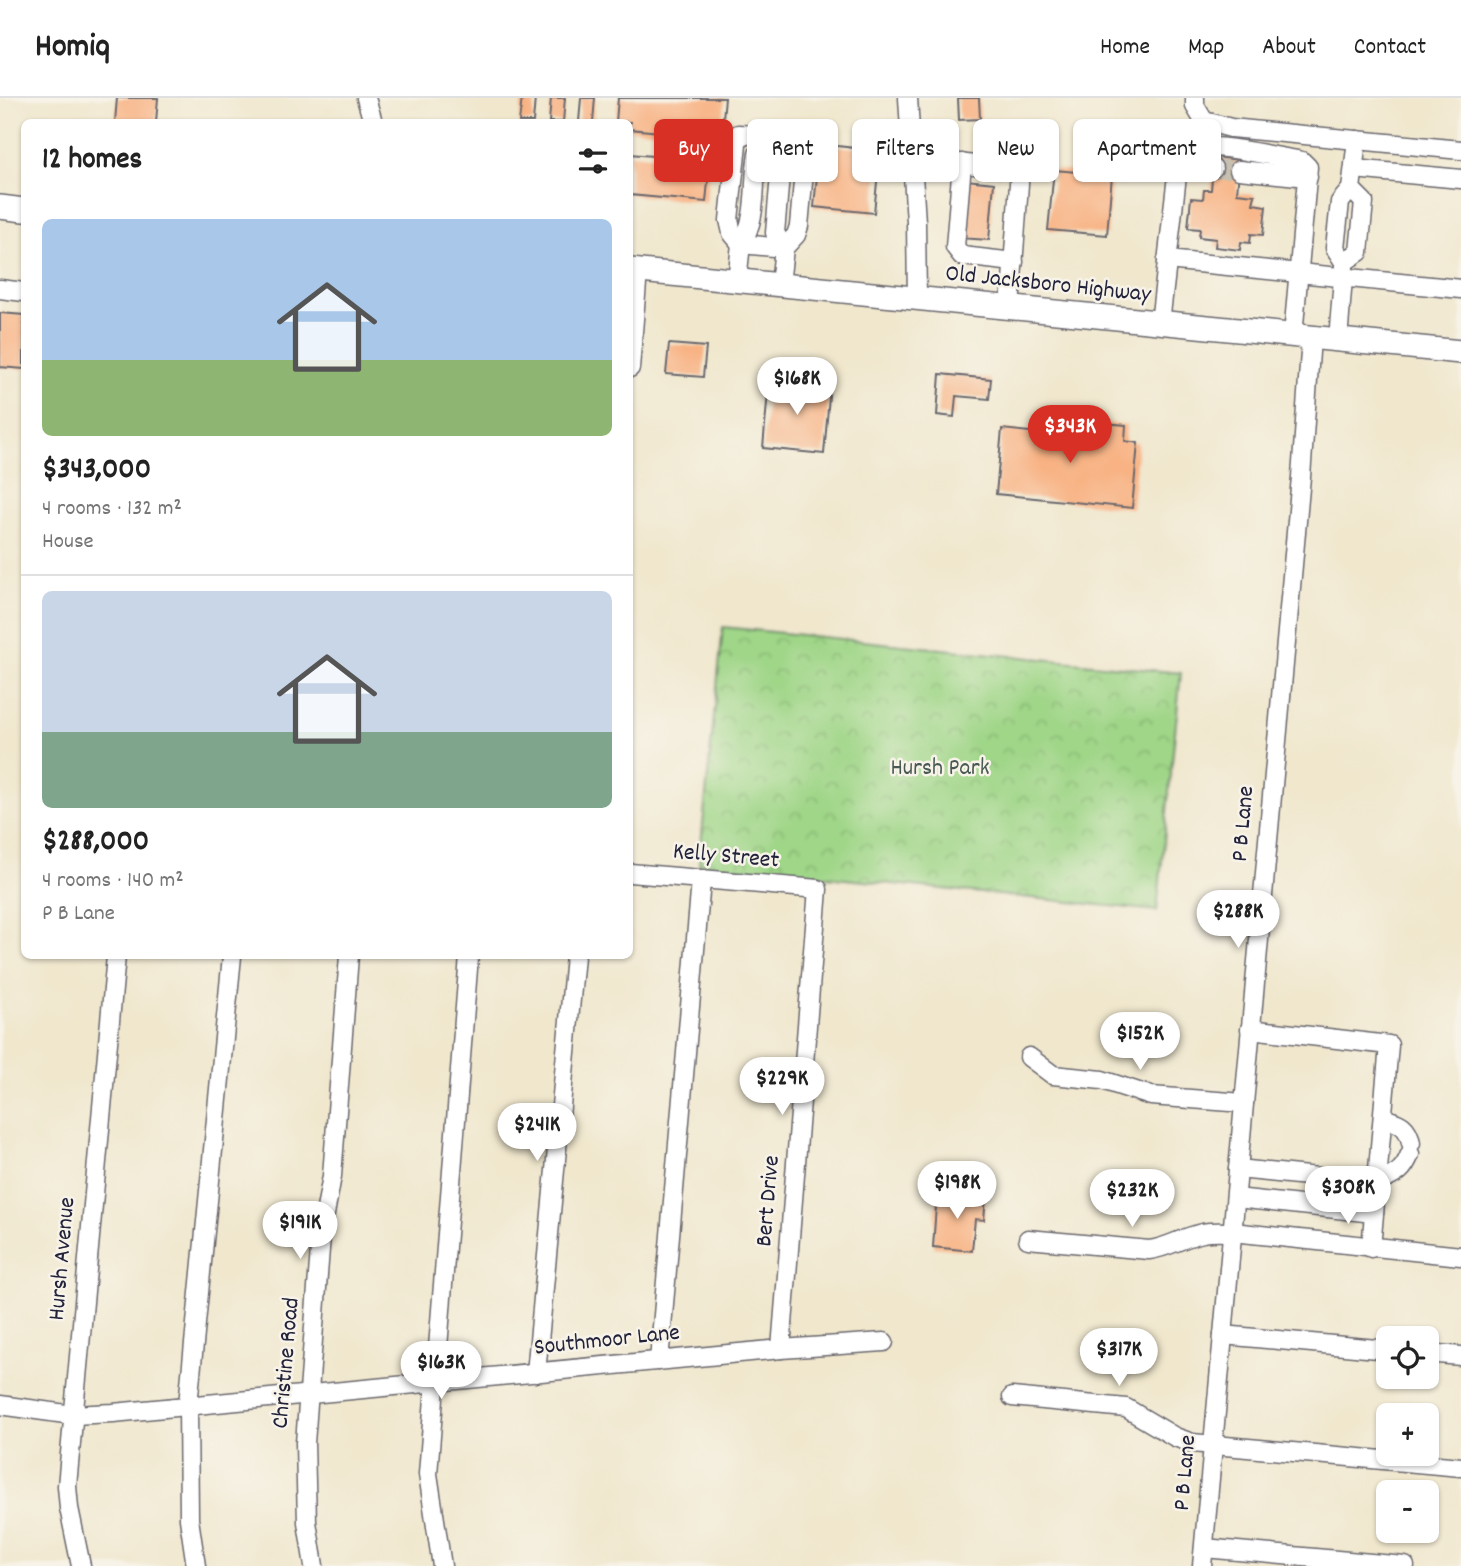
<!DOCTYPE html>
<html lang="en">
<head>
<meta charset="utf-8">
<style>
  :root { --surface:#fff; --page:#f2f2f2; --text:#222; --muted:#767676; --line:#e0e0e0; --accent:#d93025 }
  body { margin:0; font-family:Dekko,sans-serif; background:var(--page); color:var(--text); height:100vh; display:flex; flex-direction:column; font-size:26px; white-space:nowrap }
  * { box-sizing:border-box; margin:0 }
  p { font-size:23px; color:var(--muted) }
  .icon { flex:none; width:38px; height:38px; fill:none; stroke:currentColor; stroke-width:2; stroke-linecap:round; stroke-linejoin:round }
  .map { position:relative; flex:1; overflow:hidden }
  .details { position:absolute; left:21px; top:21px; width:612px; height:840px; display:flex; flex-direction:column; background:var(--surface); border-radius:10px; box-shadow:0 2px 5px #0004 }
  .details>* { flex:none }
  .guide { position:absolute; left:654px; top:21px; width:665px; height:63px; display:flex; gap:14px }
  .controls { position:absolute; left:1376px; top:1228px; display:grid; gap:14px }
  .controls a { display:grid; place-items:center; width:63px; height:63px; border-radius:10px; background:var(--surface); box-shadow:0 2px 5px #0004; font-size:35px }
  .price { position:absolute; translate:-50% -60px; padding:0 16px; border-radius:24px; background:#fff; color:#222; font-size:23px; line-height:46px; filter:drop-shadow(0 2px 4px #0008) }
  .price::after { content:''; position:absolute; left:50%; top:42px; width:21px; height:16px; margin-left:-10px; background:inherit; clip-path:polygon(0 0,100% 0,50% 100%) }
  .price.on { background:var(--accent); color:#fff }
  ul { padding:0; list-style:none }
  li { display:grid; align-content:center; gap:14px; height:371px; padding:0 21px }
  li+li { border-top:2px solid var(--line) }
  li span { display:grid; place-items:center; height:217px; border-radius:10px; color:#555 }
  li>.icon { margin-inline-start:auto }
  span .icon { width:126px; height:126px; fill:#fffc; stroke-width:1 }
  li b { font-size:30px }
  h2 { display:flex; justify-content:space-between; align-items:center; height:84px; padding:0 21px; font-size:30px }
  .tag { padding:0 24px; border-radius:10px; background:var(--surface); box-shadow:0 2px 5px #0004; font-size:24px; line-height:63px }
  .tag.on { background:var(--accent); color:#fff }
  header { display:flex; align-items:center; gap:42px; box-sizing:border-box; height:98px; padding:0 35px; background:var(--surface); border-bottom:2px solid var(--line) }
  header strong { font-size:33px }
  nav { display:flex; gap:38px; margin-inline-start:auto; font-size:24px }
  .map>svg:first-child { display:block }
</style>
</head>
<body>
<header>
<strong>Homiq</strong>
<nav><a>Home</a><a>Map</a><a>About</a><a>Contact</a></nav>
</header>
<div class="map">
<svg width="1461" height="1468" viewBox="0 0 1461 1468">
  <defs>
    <pattern id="park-crowns" width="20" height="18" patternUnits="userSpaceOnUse" patternTransform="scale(1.75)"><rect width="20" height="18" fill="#9fd687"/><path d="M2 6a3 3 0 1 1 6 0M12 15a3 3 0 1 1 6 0" fill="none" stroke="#89b775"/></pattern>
  </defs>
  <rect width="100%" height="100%" fill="#f7f3e8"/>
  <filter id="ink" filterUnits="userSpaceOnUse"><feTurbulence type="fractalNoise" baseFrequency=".0143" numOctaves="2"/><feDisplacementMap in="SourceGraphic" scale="14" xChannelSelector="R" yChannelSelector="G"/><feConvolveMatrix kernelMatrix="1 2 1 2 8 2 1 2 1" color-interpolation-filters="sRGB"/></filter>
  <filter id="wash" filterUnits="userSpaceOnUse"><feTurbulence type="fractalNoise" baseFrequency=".00686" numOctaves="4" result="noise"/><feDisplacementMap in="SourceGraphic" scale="28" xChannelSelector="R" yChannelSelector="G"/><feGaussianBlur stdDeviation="1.57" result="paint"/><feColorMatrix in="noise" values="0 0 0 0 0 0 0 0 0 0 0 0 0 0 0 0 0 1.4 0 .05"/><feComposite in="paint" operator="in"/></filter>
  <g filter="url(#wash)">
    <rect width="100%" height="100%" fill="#f0e7cd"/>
    <polygon fill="url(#park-crowns)" stroke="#607c61" stroke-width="2" points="723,529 1181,575 1157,813 699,766"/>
    <g id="blocks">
      <g fill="#f8b283">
        <polygon points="117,0 158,0 156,24 115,24"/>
        <polygon points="522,0 535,0 533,24 519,24"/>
        <polygon points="551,0 565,0 563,24 549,24"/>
        <polygon points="581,0 595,0 593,24 579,24"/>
        <polygon points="618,0 725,0 721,40 630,31 630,24 616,24"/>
        <polygon points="958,0 979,0 980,21 959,22"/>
        <polygon points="820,46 880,53 874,115 814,109"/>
        <polygon points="630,56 710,63 706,104 630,97"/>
        <polygon points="1214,59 1240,62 1237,95 1255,97 1253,106 1266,108 1263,137 1251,136 1250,145 1241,144 1240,152 1215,149 1216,141 1199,139 1200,131 1188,130 1191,100 1203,101 1204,92 1211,92"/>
        <polygon points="1054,72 1112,77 1107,137 1048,132"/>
        <polygon points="966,82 994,85 989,142 960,140"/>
        <polygon points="0,215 24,217 24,271 0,269"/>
        <polygon points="669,246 706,249 703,279 666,276"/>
        <polygon points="940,276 991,281 989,301 956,298 954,319 937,317"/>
        <polygon points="769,282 830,287 824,356 763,350"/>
        <polygon points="1070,322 1126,327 1125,343 1138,345 1132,410 996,396 1002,331 1068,338"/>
        <polygon points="937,1095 986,1099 984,1122 975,1121 972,1153 933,1149"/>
      </g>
    </g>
  </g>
  <g filter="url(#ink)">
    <use href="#blocks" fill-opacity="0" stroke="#6a676e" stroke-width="2"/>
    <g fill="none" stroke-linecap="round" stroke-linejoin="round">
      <polyline stroke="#c7c0b0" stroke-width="18" stroke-dasharray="18 9" stroke-linecap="butt" points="1213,70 1239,72"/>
      <g stroke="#6a676e" stroke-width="21">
        <g id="minor">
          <polyline points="366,0 373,24"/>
          <polyline points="908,0 916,124 917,201"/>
          <polyline points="1195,0 1195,8 1204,23 1231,30 1461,52"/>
          <path d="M767,48l15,6 -7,81 9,15 -43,-4c18,-28 11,-59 17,-90z"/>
          <polyline points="912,60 1020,72 1010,210"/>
          <polyline points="962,65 955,149 962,158 1014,164"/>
          <polyline points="1178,67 1213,70"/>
          <polyline points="1354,71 1461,81"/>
          <polyline points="1239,72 1308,79"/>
          <polyline points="1351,91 1364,104 1359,154 1344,164 1335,150 1340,104 1351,91 1357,42"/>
          <polyline points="1167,162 1461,191"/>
          <polyline points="737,183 741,146 732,135 729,122 738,36 807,40 799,128 796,137 784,150 780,187"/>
          <polyline points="0,191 24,194"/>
          <path d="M1160,225l19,-165 6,-10c31,-6 85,8 117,13l6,6 -15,169"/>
          <polyline points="1338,242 1344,168"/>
          <polyline points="630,270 638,173"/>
          <polyline points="630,775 818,791 781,1251"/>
          <polyline points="1250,931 1389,947 1371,1150"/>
          <polyline points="1029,959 1053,977 1102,982 1151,998 1244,1005"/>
          <path d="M1383,1020c16,5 25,7 28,25"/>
          <path d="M1238,1071l139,14c17,-8 26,-10 33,-29"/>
          <polyline points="1236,1100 1374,1115"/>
          <path d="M1028,1141l121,11c19,-2 36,-14 54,-17 9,-2 20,-1 29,-1l229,24"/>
          <polyline points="1223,1237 1388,1252"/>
          <polyline points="1426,1255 1461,1258"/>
          <polyline points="659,1263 701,783"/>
          <polyline points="536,1275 575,858"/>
          <polyline points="1012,1299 1126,1310 1175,1339 1192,1345 1461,1369"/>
          <polyline points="0,1307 73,1317 113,1315 781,1251 884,1244"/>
          <polyline points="1204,1450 1405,1468"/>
          <polyline points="81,1468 69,1410 67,1388 116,858"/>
          <polyline points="196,1468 189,1421 188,1307 232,858"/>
          <polyline points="314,1468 307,1424 305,1345 321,1138 332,1078 349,858"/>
          <polyline points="442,1468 428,1376 469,858"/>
          <polyline points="1202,1468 1301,379 1311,240"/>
        </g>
      </g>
      <g stroke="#6a676e" stroke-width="26">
        <g id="major">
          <polyline points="0,109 24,112"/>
          <polyline points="630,172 1461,254"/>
        </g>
      </g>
      <use href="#minor" stroke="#fff" stroke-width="18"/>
      <use href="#major" stroke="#fff" stroke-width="23"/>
    </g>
  </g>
  <g text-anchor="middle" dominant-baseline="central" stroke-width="5" stroke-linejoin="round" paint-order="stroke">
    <g font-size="24" fill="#22223b" stroke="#f7f3e8">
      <text transform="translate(1048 187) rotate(6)">Old Jacksboro Highway</text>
      <text transform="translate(1244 726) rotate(-85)">P B Lane</text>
      <text transform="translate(726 759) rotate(5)">Kelly Street</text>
      <text transform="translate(769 1103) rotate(-85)">Bert Drive</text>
      <text transform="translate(63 1161) rotate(-85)">Hursh Avenue</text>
      <text transform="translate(607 1243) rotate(-6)">Southmoor Lane</text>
      <text transform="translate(287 1265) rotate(-85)">Christine Road</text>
      <text transform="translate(1186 1375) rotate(-85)">P B Lane</text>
    </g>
    <g font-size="24" fill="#485852" stroke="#f7f3e8">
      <text x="940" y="671">Hursh Park</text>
    </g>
  </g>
</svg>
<div class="controls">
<a><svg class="icon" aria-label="locate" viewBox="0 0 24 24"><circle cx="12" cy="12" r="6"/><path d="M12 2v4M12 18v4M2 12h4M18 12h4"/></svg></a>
<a>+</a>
<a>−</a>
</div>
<b class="price" style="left:797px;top:319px">$168K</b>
<b class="price on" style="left:1070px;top:367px">$343K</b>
<b class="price" style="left:1238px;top:852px">$288K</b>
<b class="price" style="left:1140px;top:974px">$152K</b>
<b class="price" style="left:782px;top:1019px">$229K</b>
<b class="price" style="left:537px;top:1065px">$241K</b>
<b class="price" style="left:957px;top:1123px">$198K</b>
<b class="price" style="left:1348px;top:1128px">$308K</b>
<b class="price" style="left:1132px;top:1131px">$232K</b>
<b class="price" style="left:300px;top:1163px">$191K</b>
<b class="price" style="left:1119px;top:1290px">$317K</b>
<b class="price" style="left:441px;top:1303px">$163K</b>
<div class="guide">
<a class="tag on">Buy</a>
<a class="tag">Rent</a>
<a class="tag">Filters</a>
<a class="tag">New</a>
<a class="tag">Apartment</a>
</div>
<section class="details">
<h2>12 homes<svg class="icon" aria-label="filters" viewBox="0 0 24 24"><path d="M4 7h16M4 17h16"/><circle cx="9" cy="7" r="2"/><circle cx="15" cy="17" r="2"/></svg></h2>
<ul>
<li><span style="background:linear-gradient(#a9c7e8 65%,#8fb573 0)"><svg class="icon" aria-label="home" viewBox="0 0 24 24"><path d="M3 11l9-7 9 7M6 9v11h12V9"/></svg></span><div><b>$343,000</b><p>4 rooms · 132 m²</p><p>House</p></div></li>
<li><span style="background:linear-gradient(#c9d6e8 65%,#7fa58c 0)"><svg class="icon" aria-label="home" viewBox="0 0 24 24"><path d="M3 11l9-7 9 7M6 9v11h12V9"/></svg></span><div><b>$288,000</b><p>4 rooms · 140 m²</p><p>P B Lane</p></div></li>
</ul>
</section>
</div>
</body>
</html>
